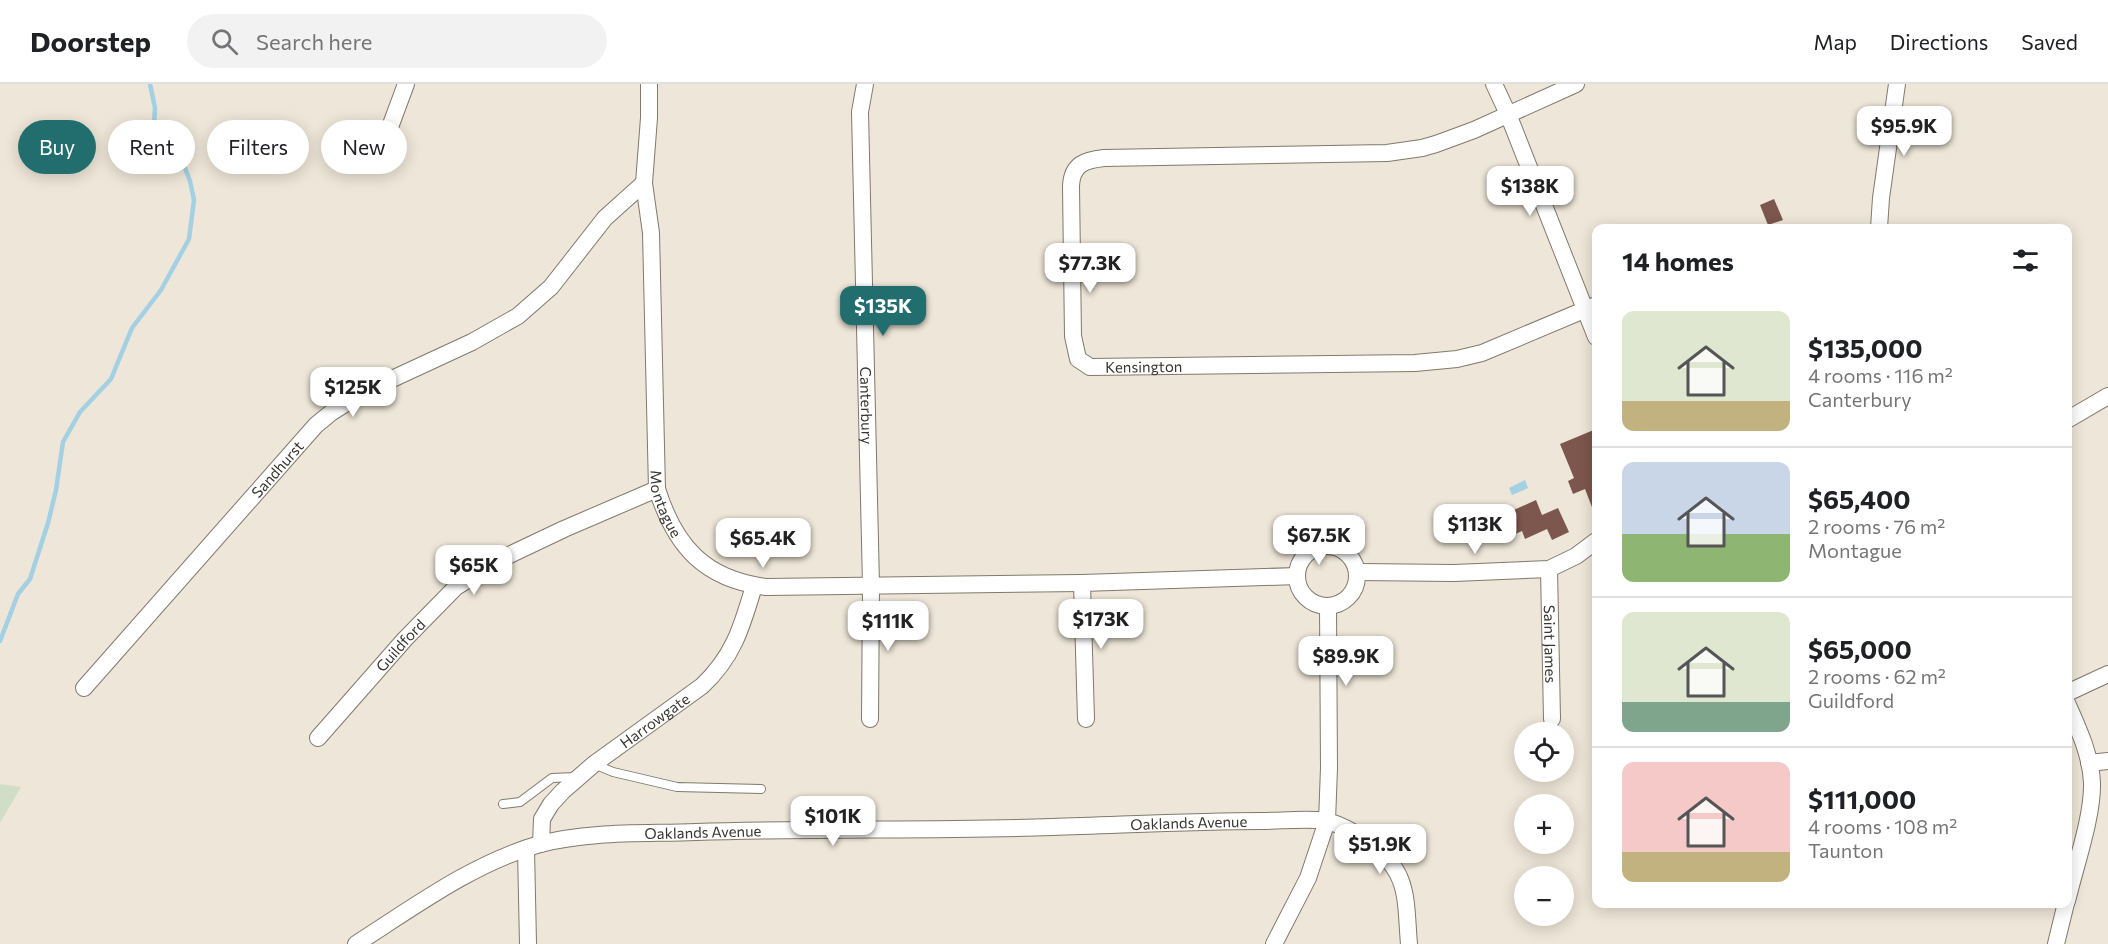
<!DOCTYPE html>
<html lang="en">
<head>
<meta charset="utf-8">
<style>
  :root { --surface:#fff; --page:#f2f2f2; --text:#202124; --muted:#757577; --line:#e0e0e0; --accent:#226e6e }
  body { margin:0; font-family:Commissioner,sans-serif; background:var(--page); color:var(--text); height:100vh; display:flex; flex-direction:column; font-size:22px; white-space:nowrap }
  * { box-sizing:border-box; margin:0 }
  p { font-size:20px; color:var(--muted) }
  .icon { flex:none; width:33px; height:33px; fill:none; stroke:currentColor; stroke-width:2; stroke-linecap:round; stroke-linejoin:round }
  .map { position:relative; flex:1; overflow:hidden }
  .sheet { position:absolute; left:1592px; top:140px; width:480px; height:684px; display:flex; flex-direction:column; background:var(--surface); border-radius:12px; box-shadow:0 3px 15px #0003 }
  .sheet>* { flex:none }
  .banner { position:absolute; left:18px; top:36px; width:570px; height:54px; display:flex; gap:12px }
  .controls { position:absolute; left:1514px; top:638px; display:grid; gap:12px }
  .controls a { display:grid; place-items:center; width:60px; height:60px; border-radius:50%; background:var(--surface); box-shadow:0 3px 15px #0003; font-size:30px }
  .price { position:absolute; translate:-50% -51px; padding:0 14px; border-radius:12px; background:#fff; color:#222; font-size:20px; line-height:39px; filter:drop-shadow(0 2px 3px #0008) }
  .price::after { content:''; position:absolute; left:50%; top:36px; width:18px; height:14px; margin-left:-9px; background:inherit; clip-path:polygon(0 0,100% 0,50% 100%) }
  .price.current { background:var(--accent); color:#fff }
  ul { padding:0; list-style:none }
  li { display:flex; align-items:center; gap:18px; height:150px; padding:0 30px }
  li+li { border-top:2px solid var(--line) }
  li span { display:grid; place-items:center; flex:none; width:168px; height:120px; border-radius:12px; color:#555 }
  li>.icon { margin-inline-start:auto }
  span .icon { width:72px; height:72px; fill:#fffc; stroke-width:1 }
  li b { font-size:26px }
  h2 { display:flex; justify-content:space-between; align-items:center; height:72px; padding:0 30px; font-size:26px }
  .pill { padding:0 21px; border-radius:27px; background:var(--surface); box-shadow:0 3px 15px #0003; font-size:21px; line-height:54px }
  .pill.current { background:var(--accent); color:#fff }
  header { display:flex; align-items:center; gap:36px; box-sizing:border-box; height:84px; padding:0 30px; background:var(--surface); border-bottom:2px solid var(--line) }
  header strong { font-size:28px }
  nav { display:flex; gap:33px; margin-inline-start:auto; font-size:21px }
  .search { width:420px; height:54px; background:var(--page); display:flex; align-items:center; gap:15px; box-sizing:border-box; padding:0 21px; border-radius:33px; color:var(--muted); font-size:22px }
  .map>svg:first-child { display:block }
</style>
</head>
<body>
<header>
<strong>Doorstep</strong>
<div class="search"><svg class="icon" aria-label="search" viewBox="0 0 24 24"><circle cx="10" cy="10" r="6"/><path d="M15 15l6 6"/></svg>Search here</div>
<nav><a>Map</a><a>Directions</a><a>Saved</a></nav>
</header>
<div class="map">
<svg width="2108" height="860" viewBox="0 0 2108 860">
  <rect width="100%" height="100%" fill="#eee6d8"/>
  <polygon fill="#d0dec7" points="0,700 21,703 0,739"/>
  <polygon fill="#a3d0e3" points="1525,396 1528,404 1512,411 1509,404"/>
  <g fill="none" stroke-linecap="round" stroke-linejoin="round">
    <polyline stroke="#a3d0e3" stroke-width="4.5" points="0,557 18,510 30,495 48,439 56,406 63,358 80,328 111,295 132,244 161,206 189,155 194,116 190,97 180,71 168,65 156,53 154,41 155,24 150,0"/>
  </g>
  <g fill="#7d564d">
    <polygon points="1774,115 1783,136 1768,141 1760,121"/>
    <polygon points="1596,345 1596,431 1595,431 1585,405 1573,410 1568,397 1574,394 1560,360"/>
    <polygon points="1536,416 1542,431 1558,424 1569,448 1552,456 1547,445 1525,455 1522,447 1513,451 1509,440 1512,439 1507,429"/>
  </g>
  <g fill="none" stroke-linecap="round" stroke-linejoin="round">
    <g stroke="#80796c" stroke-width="10">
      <g id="lane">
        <polyline points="594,680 613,688 677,703 761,705"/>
        <polyline points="503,720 520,718 552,694 575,693"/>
      </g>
    </g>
    <g stroke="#80796c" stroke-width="18">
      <g id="street">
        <path id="s1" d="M649,0v34l-5,65 7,50 6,256c18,57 47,90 109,98l316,-4 215,-7"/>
        <path id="s2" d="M865,0l-5,28 11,473 -1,134"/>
        <polyline points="1494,0 1508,30 1596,253"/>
        <path id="s3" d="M1576,0l-102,46 -38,14 -14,4 -35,5 -283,5c-19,2 -32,6 -33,28l2,150 5,23 12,8 325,-4 42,-4 25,-6 114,-48"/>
        <polyline points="383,62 406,0"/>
        <polyline points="1879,144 1881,114 1897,0"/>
        <polyline points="2067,336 2108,312"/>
        <circle cx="1327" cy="492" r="30"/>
        <path id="s4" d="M1549,485l3,150"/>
        <polyline points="1358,488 1454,489 1549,485 1576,472 1596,457"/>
        <polyline points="1082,499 1086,635"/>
        <path id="s5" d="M84,604l232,-263 16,-13 32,-20 108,-50 46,-26 33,-29 54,-69 39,-35"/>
        <polyline points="2067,609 2108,590"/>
        <path d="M2067,619c11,25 24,52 25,80 1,33 -17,84 -25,118"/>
        <path id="s6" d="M318,654l87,-99 51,-52 49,-30 59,-28 93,-40"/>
        <polyline points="2089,679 2108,677"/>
        <path id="s7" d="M541,760l1,-25 9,-15 12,-13 31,-27 108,-78c32,-30 40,-60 52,-100"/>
        <polyline points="526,765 528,860"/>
        <path id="s8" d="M356,860c58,-37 117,-81 184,-100 50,-13 105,-10 156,-12 119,-4 238,-1 356,-5 70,-2 140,-6 210,-6 19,0 47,-3 64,0 14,3 31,13 42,21 42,30 37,55 41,102"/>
        <polyline points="1274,860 1308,794 1327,737 1329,684 1328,522"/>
        <polyline points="2056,860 2066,819"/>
      </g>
    </g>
    <use href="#lane" stroke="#fff" stroke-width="8"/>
    <use href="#street" stroke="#fff" stroke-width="16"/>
  </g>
  <g text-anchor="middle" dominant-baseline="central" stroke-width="6" stroke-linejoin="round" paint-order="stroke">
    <g font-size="15" fill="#38342f" stroke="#eee6d8">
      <text stroke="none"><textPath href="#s3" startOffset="776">Kensington</textPath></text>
      <text stroke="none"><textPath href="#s2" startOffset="322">Canterbury</textPath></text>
      <text stroke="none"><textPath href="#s5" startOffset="292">Sandhurst</textPath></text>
      <text stroke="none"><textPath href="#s1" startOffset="422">Montague</textPath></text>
      <text stroke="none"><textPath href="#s4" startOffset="75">Saint James</textPath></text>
      <text stroke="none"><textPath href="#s6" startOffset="124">Guildford</textPath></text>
      <text stroke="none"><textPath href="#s7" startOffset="176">Harrowgate</textPath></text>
      <text stroke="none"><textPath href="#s8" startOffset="860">Oaklands Avenue</textPath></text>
      <text stroke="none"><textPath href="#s8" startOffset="374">Oaklands Avenue</textPath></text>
    </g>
  </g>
</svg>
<div class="controls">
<a><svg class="icon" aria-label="locate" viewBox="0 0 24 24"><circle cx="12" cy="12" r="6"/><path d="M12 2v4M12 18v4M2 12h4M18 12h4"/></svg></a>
<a>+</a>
<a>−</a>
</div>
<b class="price" style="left:1904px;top:73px">$95.9K</b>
<b class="price" style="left:1530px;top:133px">$138K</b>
<b class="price" style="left:1090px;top:210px">$77.3K</b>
<b class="price current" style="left:883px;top:253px">$135K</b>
<b class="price" style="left:353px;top:334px">$125K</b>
<b class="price" style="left:1475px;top:471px">$113K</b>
<b class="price" style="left:1319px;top:482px">$67.5K</b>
<b class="price" style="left:763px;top:485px">$65.4K</b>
<b class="price" style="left:474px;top:512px">$65K</b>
<b class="price" style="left:1101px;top:566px">$173K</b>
<b class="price" style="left:888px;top:568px">$111K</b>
<b class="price" style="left:1346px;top:603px">$89.9K</b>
<b class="price" style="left:833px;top:763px">$101K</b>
<b class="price" style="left:1380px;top:791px">$51.9K</b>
<div class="banner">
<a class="pill current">Buy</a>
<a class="pill">Rent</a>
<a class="pill">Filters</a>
<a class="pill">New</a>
</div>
<section class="sheet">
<h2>14 homes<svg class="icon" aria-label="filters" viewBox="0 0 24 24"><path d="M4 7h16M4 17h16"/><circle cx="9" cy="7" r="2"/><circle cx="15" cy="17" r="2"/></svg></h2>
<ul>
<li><span style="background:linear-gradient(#dfe7d0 75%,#c2b280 0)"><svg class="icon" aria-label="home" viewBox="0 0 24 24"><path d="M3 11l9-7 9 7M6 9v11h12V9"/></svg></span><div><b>$135,000</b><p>4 rooms · 116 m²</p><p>Canterbury</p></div></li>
<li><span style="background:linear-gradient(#c9d6e8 60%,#8fb573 0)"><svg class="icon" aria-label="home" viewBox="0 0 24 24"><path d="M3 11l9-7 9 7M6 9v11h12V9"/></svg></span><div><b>$65,400</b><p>2 rooms · 76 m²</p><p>Montague</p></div></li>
<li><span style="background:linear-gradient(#dfe7d0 75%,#7fa58c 0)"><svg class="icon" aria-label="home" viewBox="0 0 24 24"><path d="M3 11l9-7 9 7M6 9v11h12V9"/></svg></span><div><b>$65,000</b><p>2 rooms · 62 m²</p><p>Guildford</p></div></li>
<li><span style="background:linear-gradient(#f6c9c9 75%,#c2b280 0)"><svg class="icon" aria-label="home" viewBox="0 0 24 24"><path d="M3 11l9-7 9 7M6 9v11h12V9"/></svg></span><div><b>$111,000</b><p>4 rooms · 108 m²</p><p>Taunton</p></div></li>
</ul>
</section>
</div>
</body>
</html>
